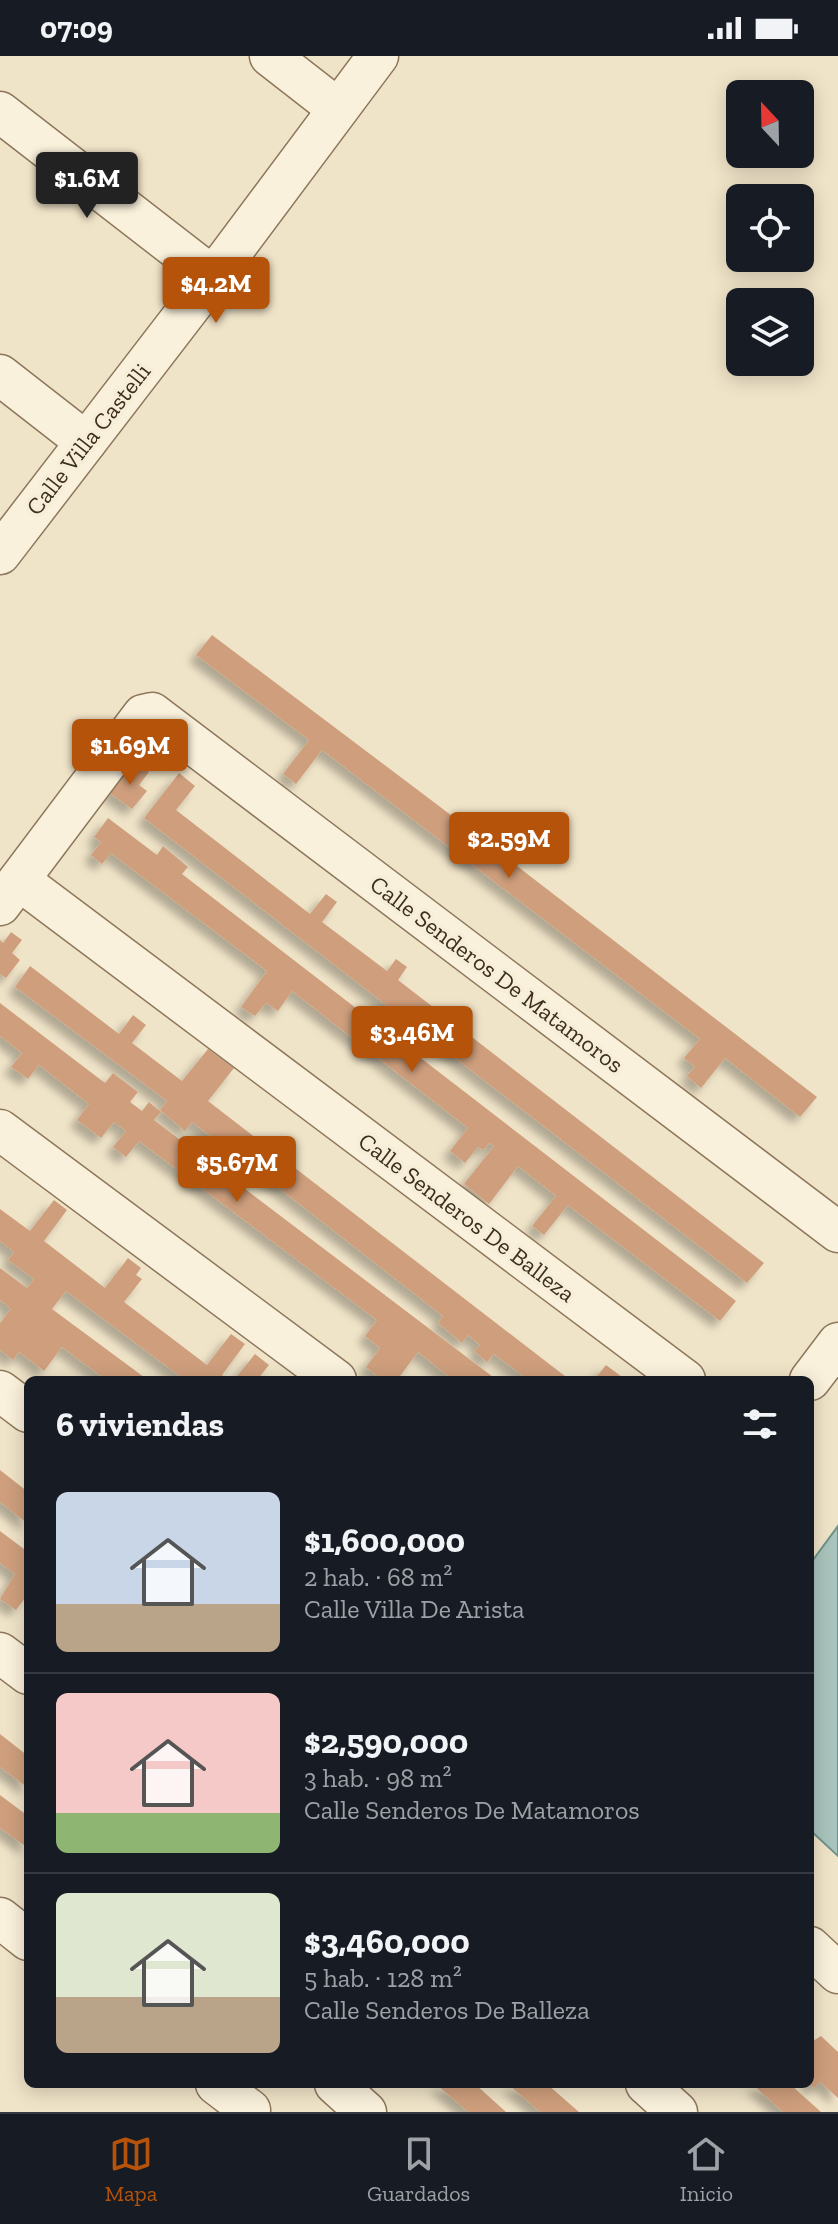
<!DOCTYPE html>
<html lang="es">
<head>
<meta charset="utf-8">
<style>
  :root { --surface:#171b24; --page:#20242c; --text:#f1f3f6; --muted:#9ea1a6; --line:#363941; --accent:#b45309 }
  body { margin:0; font-family:"Zilla Slab",serif; background:var(--page); color:var(--text); height:100vh; display:flex; flex-direction:column; font-size:30px; white-space:nowrap }
  * { box-sizing:border-box; margin:0 }
  p { font-size:26px; color:var(--muted) }
  .icon { flex:none; width:44px; height:44px; fill:none; stroke:currentColor; stroke-width:2; stroke-linecap:round; stroke-linejoin:round }
  .map { position:relative; flex:1; overflow:hidden }
  .sheet { position:absolute; left:24px; top:1320px; width:790px; height:712px; display:flex; flex-direction:column; background:var(--surface); border-radius:12px; box-shadow:0 4px 20px #0003 }
  .sheet>* { flex:none }
  .needle { width:52px; rotate:338deg }
  .buttons { position:absolute; left:726px; top:24px; display:grid; gap:16px }
  .buttons a { display:grid; place-items:center; width:88px; height:88px; border-radius:12px; background:var(--surface); box-shadow:0 4px 20px #0003; font-size:40px }
  .price { position:absolute; translate:-50% -68px; padding:0 18px; border-radius:8px; background:var(--accent); color:#fff; font-size:26px; line-height:52px; filter:drop-shadow(0 2px 4px #0008) }
  .price::after { content:''; position:absolute; left:50%; top:48px; width:24px; height:18px; margin-left:-12px; background:inherit; clip-path:polygon(0 0,100% 0,50% 100%) }
  .price.active { background:#222; color:#fff }
  ul { padding:0; list-style:none }
  li { display:flex; align-items:center; gap:24px; height:200px; padding:0 32px }
  li+li { border-top:2px solid var(--line) }
  li span { display:grid; place-items:center; flex:none; width:224px; height:160px; border-radius:12px; color:#555 }
  li>.icon { margin-inline-start:auto }
  span .icon { width:96px; height:96px; fill:#fffc; stroke-width:1 }
  li b { font-size:34px }
  h2 { display:flex; justify-content:space-between; align-items:center; height:96px; padding:0 32px; font-size:34px }
  .status { display:flex; justify-content:space-between; align-items:center; height:56px; padding:0 40px; background:var(--surface); direction:ltr }
  .status svg { height:22px; fill:currentColor }
  .tab-bar { display:flex; justify-content:space-around; align-items:center; height:112px; border-top:2px solid var(--line); background:var(--surface); font-size:22px; color:var(--muted) }
  .tab-bar a { display:grid; justify-items:center; gap:4px }
  .tab-bar .active { color:var(--accent) }
  .map>svg:first-child { display:block }
</style>
</head>
<body>
<div class="status"><b>07:09</b><svg viewBox="0 0 49 12"><path d="M0 12V9h3v3zM5 12V6h3v6zM10 12V3h3v9zM15 12V0h3v12zM26 1h20v11H26zM47 4h2v5h-2z"/></svg></div>
<div class="map">
<svg width="838" height="2056" viewBox="0 0 838 2056">
  <defs>
    <filter id="shadow"><feDropShadow dx="-7" dy="7" stdDeviation="4" flood-color="#0004"/></filter>
  </defs>
  <rect width="100%" height="100%" fill="#f0e4c8"/>
  <polygon fill="#a9c4bc" stroke="#6f938a" stroke-width="2" points="838,1470 838,1800 810,1774 810,1508"/>
  <g fill="#cf9f7d" filter="url(#shadow)">
    <polygon points="212,579 439,750 817,1041 800,1061 725,1002 701,1032 687,1020 695,1011 684,1002 700,983 322,694 296,728 283,718 309,684 196,599"/>
    <polygon points="138,707 149,716 139,729 147,735 132,753 108,736 124,714 130,718"/>
    <polygon points="179,717 195,730 176,754 310,858 326,838 337,846 322,866 387,915 396,903 407,911 398,924 764,1207 747,1227 144,762"/>
    <polygon points="108,762 157,799 163,790 188,811 182,818 736,1245 720,1265 568,1149 544,1179 532,1170 556,1140 518,1110 489,1148 464,1128 494,1090 489,1087 484,1094 478,1091 465,1107 450,1095 468,1072 292,935 278,955 266,947 255,960 241,951 267,915 116,801 111,797 102,808 91,799 101,786 94,781"/>
    <polygon points="11,876 22,884 12,897 20,904 6,922 0,918 0,884 3,887"/>
    <polygon points="30,910 119,978 133,959 146,969 132,987 182,1025 208,993 234,1012 208,1045 570,1324 528,1324 494,1298 487,1306 474,1295 480,1289 468,1279 462,1287 438,1267 443,1260 293,1143 192,1066 185,1075 160,1054 167,1045 15,931"/>
    <polygon points="0,947 105,1027 113,1017 138,1036 130,1046 142,1055 149,1046 161,1056 154,1064 497,1324 453,1324 418,1296 397,1324 382,1324 366,1311 380,1292 365,1280 377,1264 139,1085 126,1101 113,1091 126,1075 114,1066 101,1082 77,1064 89,1048 39,1009 28,1023 11,1011 22,997 0,980"/>
    <polygon points="54,1144 67,1154 44,1185 105,1232 128,1202 141,1212 136,1219 142,1223 124,1246 207,1309 231,1278 245,1288 222,1319 228,1324 185,1324 66,1235 52,1253 148,1324 106,1324 62,1291 44,1315 19,1296 13,1304 0,1294 0,1267 11,1253 0,1244 0,1212 27,1232 34,1223 8,1204 14,1196 0,1185 0,1153 30,1175"/>
    <polygon points="255,1298 269,1309 257,1324 234,1324"/>
    <polygon points="606,1309 626,1324 594,1324"/>
    <polygon points="0,1414 28,1436 28,1468 0,1446"/>
    <polygon points="0,1475 28,1496 28,1538 16,1554 0,1543 15,1518 0,1507"/>
    <polygon points="0,1678 28,1700 28,1732 0,1711"/>
    <polygon points="0,1739 28,1760 28,1792 0,1772"/>
    <polygon points="821,1980 838,1996 838,2042 820,2026 814,2032 810,2029 810,1982 813,1985"/>
    <polygon points="436,2028 475,2028 506,2056 468,2056"/>
    <polygon points="508,2028 547,2028 579,2056 540,2056"/>
    <polygon points="752,2028 790,2028 821,2056 783,2056"/>
  </g>
  <g fill="none" stroke-linecap="round" stroke-linejoin="round">
    <g stroke="#8d765c" stroke-width="43">
      <g id="minor">
        <polyline points="270,0 338,53"/>
        <polyline points="0,56 213,221"/>
        <polyline points="0,319 86,386"/>
        <polyline points="0,498 213,221 378,0"/>
        <polyline points="19,824 685,1324"/>
        <polyline points="0,849 143,659 152,657 838,1176"/>
        <polyline points="0,1074 336,1324"/>
        <polyline points="810,1324 838,1287"/>
        <polyline points="0,1335 28,1356"/>
        <polyline points="0,1597 28,1618"/>
        <polyline points="0,1862 28,1884"/>
        <polyline points="810,1891 838,1917"/>
        <polyline points="216,2028 250,2054"/>
        <polyline points="335,2028 366,2056"/>
        <polyline points="646,2028 677,2056"/>
      </g>
    </g>
    <use href="#minor" stroke="#faf1dc" stroke-width="40"/>
  </g>
  <g text-anchor="middle" dominant-baseline="central" stroke-width="7" stroke-linejoin="round" paint-order="stroke">
    <g font-size="24" fill="#3d2e20" stroke="#f7eed8">
      <text transform="translate(88 383) rotate(-52)">Calle Villa Castelli</text>
      <text transform="translate(497 918) rotate(37)">Calle Senderos De Matamoros</text>
      <text transform="translate(467 1161) rotate(37)">Calle Senderos De Balleza</text>
    </g>
  </g>
</svg>
<div class="buttons">
<a><svg class="needle" viewBox="-14 -14 28 28"><path d="M0-13l5 13h-10z" fill="#e53935"/><path d="M0 13l5-13h-10z" fill="#9ea1a6"/></svg></a>
<a><svg class="icon" aria-label="locate" viewBox="0 0 24 24"><circle cx="12" cy="12" r="6"/><path d="M12 2v4M12 18v4M2 12h4M18 12h4"/></svg></a>
<a><svg class="icon" aria-label="layers" viewBox="0 0 24 24"><path d="M12 4l9 5-9 5-9-5zM3 14l9 5 9-5"/></svg></a>
</div>
<b class="price active" style="left:87px;top:164px">$1.6M</b>
<b class="price" style="left:216px;top:269px">$4.2M</b>
<b class="price" style="left:130px;top:731px">$1.69M</b>
<b class="price" style="left:509px;top:824px">$2.59M</b>
<b class="price" style="left:412px;top:1018px">$3.46M</b>
<b class="price" style="left:237px;top:1148px">$5.67M</b>
<section class="sheet">
<h2>6 viviendas<svg class="icon" aria-label="filters" viewBox="0 0 24 24"><path d="M4 7h16M4 17h16"/><circle cx="9" cy="7" r="2"/><circle cx="15" cy="17" r="2"/></svg></h2>
<ul>
<li><span style="background:linear-gradient(#c9d6e8 70%,#b9a48a 0)"><svg class="icon" aria-label="home" viewBox="0 0 24 24"><path d="M3 11l9-7 9 7M6 9v11h12V9"/></svg></span><div><b>$1,600,000</b><p>2 hab. · 68 m²</p><p>Calle Villa De Arista</p></div></li>
<li><span style="background:linear-gradient(#f6c9c9 75%,#8fb573 0)"><svg class="icon" aria-label="home" viewBox="0 0 24 24"><path d="M3 11l9-7 9 7M6 9v11h12V9"/></svg></span><div><b>$2,590,000</b><p>3 hab. · 98 m²</p><p>Calle Senderos De Matamoros</p></div></li>
<li><span style="background:linear-gradient(#dfe7d0 65%,#b9a48a 0)"><svg class="icon" aria-label="home" viewBox="0 0 24 24"><path d="M3 11l9-7 9 7M6 9v11h12V9"/></svg></span><div><b>$3,460,000</b><p>5 hab. · 128 m²</p><p>Calle Senderos De Balleza</p></div></li>
</ul>
</section>
</div>
<nav class="tab-bar">
<a class="active"><svg class="icon" aria-label="map" viewBox="0 0 24 24"><path d="M3 6l6-2 6 2 6-2v14l-6 2-6-2-6 2zM9 4v14M15 6v14"/></svg>Mapa</a>
<a><svg class="icon" aria-label="saved" viewBox="0 0 24 24"><path d="M7 4h10v16l-5-4-5 4z"/></svg>Guardados</a>
<a><svg class="icon" aria-label="home" viewBox="0 0 24 24"><path d="M3 11l9-7 9 7M6 9v11h12V9"/></svg>Inicio</a>
</nav>
</body>
</html>
